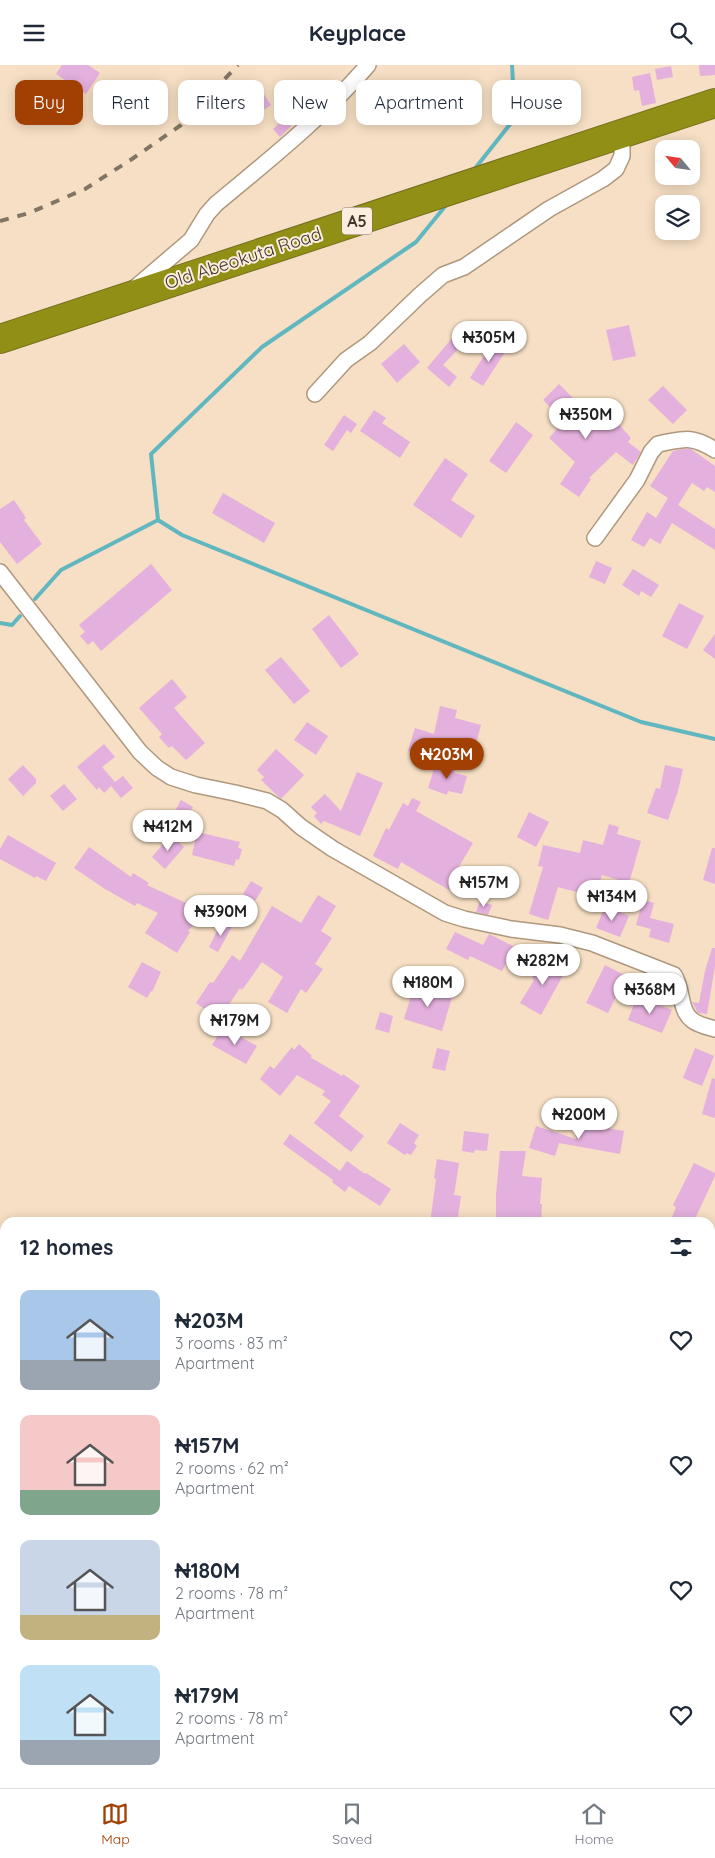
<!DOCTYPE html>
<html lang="en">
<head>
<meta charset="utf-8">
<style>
  :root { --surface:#fff; --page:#f6f6f7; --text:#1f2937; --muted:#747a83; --line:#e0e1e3; --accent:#a23f02 }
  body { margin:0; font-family:Quicksand,sans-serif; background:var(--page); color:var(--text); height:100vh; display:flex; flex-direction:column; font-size:19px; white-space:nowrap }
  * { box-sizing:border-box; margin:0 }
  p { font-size:16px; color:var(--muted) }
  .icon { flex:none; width:28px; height:28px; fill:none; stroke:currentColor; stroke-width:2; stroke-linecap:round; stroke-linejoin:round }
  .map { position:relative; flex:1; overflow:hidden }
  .side { position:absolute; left:0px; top:1152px; width:715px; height:571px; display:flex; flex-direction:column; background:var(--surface); border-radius:15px 15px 0 0; box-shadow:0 2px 12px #0003 }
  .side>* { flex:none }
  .banner { position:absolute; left:15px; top:15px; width:685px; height:45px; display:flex; gap:10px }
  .needle { width:32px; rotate:299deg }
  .buttons { position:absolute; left:655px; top:75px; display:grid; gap:10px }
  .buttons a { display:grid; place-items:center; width:45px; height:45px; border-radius:10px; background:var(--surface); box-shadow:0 2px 12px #0003; font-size:25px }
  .price { position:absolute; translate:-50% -42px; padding:0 11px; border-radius:18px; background:#fff; color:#222; font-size:16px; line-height:32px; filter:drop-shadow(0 1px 2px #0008) }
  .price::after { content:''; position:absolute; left:50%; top:30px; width:15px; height:11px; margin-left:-8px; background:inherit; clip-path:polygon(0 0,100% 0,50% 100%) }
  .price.current { background:var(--accent); color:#fff }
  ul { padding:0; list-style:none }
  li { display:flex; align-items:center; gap:15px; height:125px; padding:0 20px }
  li span { display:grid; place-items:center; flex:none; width:140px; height:100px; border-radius:10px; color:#555 }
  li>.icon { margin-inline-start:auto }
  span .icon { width:60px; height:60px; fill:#fffc; stroke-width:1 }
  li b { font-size:21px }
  h2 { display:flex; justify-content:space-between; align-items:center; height:60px; padding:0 20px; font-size:21px }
  .pill { padding:0 18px; border-radius:10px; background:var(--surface); box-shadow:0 2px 12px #0003; font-size:18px; line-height:45px }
  .pill.current { background:var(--accent); color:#fff }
  header { display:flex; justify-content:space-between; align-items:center; height:65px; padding:0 20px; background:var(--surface); font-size:22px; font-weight:700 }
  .menu { display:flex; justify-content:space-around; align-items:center; height:70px; border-top:1px solid var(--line); background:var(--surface); font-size:14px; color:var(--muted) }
  .menu a { display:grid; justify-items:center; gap:2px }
  .menu .current { color:var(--accent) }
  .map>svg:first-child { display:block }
</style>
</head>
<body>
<header><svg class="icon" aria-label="menu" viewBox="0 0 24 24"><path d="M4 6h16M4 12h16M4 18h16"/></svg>Keyplace<svg class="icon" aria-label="search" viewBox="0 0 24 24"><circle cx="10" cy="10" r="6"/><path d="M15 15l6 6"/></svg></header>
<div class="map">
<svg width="715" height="1723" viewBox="0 0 715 1723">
  <rect width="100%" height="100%" fill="#f6dfc4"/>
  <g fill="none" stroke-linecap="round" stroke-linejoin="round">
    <g stroke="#61b7c0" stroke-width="4">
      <polyline points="473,106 515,53 512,0"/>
      <polyline points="158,455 182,470 641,657 715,674"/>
      <polyline points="35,534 61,505 158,455 151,389 262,282 416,177 447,139"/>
      <polyline points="0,558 12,560 20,551"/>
    </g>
  </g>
  <g fill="#e4b0dd">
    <polygon points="62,0 88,0 100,8 86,29 56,9"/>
    <polygon points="699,0 715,0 715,10 700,11"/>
    <polygon points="671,1 673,12 657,15 655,4"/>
    <polygon points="650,8 656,38 642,41 639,25 634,26 632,12"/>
    <polygon points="323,15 329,20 303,50 295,44"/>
    <polygon points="256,17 271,40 259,48 244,26"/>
    <polygon points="287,51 294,58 280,72 273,64"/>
    <polygon points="629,260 636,291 613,296 606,265"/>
    <polygon points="452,273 461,281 443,300 457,312 449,322 427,303"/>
    <polygon points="494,275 507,284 483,321 470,313"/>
    <polygon points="404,279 420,297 397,318 381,299"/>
    <polygon points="559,319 576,336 578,333 586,340 608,363 616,356 631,373 628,377 641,387 633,400 616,387 589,413 591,414 579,432 560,419 575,397 549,373 564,356 543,335"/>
    <polygon points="663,321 687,345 673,359 648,335"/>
    <polygon points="374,345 386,353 382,358 410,377 400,393 360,366"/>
    <polygon points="344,350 357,359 351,368 347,365 333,386 324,380"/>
    <polygon points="516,357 533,370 506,408 489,396"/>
    <polygon points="682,384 691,384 715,401 715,427 707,422 704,426 692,418 678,440 715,464 715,485 672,458 660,479 650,473 644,482 631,475 647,447 656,453 668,433 650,421 673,386"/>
    <polygon points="445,393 468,409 451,435 475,451 461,473 413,440"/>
    <polygon points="223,428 275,458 264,478 212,448"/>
    <polygon points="14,435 26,453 24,455 42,479 17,499 0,477 0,444"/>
    <polygon points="596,496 612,503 605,519 589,512"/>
    <polygon points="151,499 172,525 101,586 93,576 88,580 80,571 85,567 79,560"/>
    <polygon points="633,504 659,520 651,532 641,526 639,531 622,520"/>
    <polygon points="679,538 704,551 687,584 662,571"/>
    <polygon points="329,550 359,589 341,603 312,564"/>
    <polygon points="715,569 715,594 703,585"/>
    <polygon points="281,592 310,626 294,639 265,605"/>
    <polygon points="172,614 187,632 174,643 205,678 186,695 172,681 169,683 159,672 162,669 139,643"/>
    <polygon points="440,641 457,645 455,653 481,660 475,682 447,674 440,696 408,686 415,663 434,669"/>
    <polygon points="307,657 328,671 316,690 294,675"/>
    <polygon points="104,679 115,692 102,702 115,717 123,711 133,723 121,733 111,721 104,728 99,722 97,725 77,702"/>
    <polygon points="276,684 304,710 281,734 261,715 264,712 257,705"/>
    <polygon points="436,698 455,704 454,708 467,711 462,729 448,726 447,730 428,723"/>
    <polygon points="23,700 36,714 36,718 23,731 8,714"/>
    <polygon points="665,700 683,704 678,726 668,755 647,748 656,723 660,724"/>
    <polygon points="357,707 383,718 360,771 324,756 321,759 314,751 317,748 311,742 325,729 341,746"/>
    <polygon points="64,719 77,734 63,746 50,731"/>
    <polygon points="412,733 421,737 416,746 473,778 457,805 460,807 449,825 401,797 398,804 373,791 386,763 389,765 403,738 408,741"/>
    <polygon points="181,735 193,742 188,751 176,744"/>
    <polygon points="529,747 549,757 536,782 517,772"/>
    <polygon points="609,759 619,762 617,769 641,776 629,818 602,810 595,832 558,822 548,855 529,849 543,802 538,801 543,780 580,788 583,775 603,780"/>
    <polygon points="197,767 240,777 238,783 242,784 239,795 236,794 234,801 192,790"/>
    <polygon points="8,770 56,798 46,816 36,811 35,813 0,794 0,784"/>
    <polygon points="171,770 184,782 165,804 152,792"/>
    <polygon points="89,782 131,812 133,808 149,818 147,820 186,838 188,835 204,848 188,866 190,867 177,888 145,868 158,848 137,838 135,841 105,824 74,803"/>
    <polygon points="712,783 715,783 715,819 703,815"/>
    <polygon points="251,816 263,823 255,836 243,829"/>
    <polygon points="318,830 336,841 321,866 332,873 315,899 323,904 306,928 301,924 287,948 268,937 283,912 262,897 242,925 240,923 219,954 196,938 210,917 213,918 232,890 240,896 272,841 301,858"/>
    <polygon points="643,835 654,838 650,853 674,859 669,878 649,872 651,864 636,860"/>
    <polygon points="480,836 492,840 488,850 476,847"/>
    <polygon points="605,841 629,851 620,872 596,863"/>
    <polygon points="225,856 233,860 218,887 209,882 218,864 220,865"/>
    <polygon points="455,867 483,880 489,869 515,882 502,906 470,891 468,895 446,884"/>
    <polygon points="712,883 715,883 715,901 707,949 698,948 692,937 699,938 705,906"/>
    <polygon points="543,893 566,905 541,950 520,938 534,915 532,913"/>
    <polygon points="142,897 161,907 152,927 151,926 147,933 128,922"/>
    <polygon points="605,900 626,911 608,948 586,938"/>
    <polygon points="414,921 452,932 442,966 404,954"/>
    <polygon points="637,931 672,945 662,968 628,955"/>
    <polygon points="380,947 393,951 389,968 375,964"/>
    <polygon points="223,962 257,981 246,999 212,980"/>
    <polygon points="299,979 312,991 310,992 342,1011 343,1009 360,1021 339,1051 364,1071 351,1087 314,1058 331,1036 322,1030 325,1026 297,1010 280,1031 260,1014 270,1001 274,1004 292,982 294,985"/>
    <polygon points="437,983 450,986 445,1006 432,1003"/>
    <polygon points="695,983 714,991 702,1021 683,1013"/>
    <polygon points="712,1013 715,1014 715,1053 702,1049"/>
    <polygon points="400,1058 419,1070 414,1078 417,1081 411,1090 407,1088 405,1090 387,1078"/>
    <polygon points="579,1058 624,1066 620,1089 559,1078 555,1091 529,1083 536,1061 576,1074"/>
    <polygon points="464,1066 489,1069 487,1086 475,1085 474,1088 462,1086"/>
    <polygon points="290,1069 340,1106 347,1096 365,1109 366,1108 391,1124 380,1141 349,1121 345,1127 332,1117 333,1115 283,1079"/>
    <polygon points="500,1086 526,1086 522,1111 542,1113 540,1139 542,1139 541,1158 496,1158 496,1130"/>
    <polygon points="437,1094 459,1098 454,1130 461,1131 457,1158 430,1158 436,1114 434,1113"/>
    <polygon points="694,1098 715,1108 715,1111 693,1158 670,1158 676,1142 673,1140"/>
  </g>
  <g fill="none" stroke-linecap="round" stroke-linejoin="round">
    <g stroke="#ae987e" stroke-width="18">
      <g id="street">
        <path d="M136,222l55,-47 16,-26 9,-10c53,-44 107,-87 152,-139"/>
        <polyline points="315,329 346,295 370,278 420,230 443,210 464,202 549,144 603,114 616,104 622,91 622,69"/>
        <path d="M595,473l42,-58 14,-28 7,-8c26,-5 34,-9 57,6"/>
        <path d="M0,507l140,180 17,16 14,9 25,8 39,8 32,8 15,9 19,17 32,22 112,64 19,6 47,10 49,6 32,8 82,32c9,13 5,35 18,45 6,5 16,7 23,9"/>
        <polyline points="0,1615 5,1617"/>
        <polyline points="710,1707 715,1707"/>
        <polyline points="215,1719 216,1723"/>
      </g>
    </g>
    <g stroke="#75701e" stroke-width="30">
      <polyline id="highway" points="0,274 715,38"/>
    </g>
    <use href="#street" stroke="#fff" stroke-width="15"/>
    <use href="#highway" stroke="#928f16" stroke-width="28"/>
    <polyline stroke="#837565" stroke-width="4" stroke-dasharray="9 9" stroke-linecap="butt" points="0,156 29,148 85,124 132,94 181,60 238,0"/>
  </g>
  <g text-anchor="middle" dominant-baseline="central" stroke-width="4" stroke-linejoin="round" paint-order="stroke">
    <rect fill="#fceede" stroke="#786d61" stroke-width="1" x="342" y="142.5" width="30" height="27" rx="4"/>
    <g font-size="16" font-weight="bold" fill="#3f362c">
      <text x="357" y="156">A5</text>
    </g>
    <g font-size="18" fill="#3f362c" stroke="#fceede">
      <text transform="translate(243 193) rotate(-18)">Old Abeokuta Road</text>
    </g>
  </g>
</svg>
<div class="buttons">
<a><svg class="needle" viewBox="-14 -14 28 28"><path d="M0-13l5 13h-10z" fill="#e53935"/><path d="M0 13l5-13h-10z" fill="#747a83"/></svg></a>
<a><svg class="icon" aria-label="layers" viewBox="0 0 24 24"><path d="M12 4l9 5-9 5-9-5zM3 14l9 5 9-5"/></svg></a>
</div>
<b class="price" style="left:489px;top:298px">₦305M</b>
<b class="price" style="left:586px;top:375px">₦350M</b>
<b class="price current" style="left:447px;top:715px">₦203M</b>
<b class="price" style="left:168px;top:787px">₦412M</b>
<b class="price" style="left:484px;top:843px">₦157M</b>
<b class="price" style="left:612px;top:857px">₦134M</b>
<b class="price" style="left:221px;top:872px">₦390M</b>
<b class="price" style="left:543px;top:921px">₦282M</b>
<b class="price" style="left:428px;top:943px">₦180M</b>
<b class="price" style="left:650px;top:950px">₦368M</b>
<b class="price" style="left:235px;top:981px">₦179M</b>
<b class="price" style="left:579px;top:1075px">₦200M</b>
<div class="banner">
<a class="pill current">Buy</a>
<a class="pill">Rent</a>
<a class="pill">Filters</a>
<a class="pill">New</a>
<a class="pill">Apartment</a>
<a class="pill">House</a>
</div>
<section class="side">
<h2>12 homes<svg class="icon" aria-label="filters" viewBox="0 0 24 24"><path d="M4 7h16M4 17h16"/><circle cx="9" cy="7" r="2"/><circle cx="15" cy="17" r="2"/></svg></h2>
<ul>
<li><span style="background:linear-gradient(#a9c7e8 70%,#9aa5b1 0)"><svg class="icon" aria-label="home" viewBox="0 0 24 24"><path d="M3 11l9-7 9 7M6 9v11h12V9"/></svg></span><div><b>₦203M</b><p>3 rooms · 83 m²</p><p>Apartment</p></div><svg class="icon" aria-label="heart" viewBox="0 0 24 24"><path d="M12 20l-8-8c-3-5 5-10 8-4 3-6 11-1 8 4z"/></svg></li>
<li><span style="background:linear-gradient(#f6c9c9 75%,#7fa58c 0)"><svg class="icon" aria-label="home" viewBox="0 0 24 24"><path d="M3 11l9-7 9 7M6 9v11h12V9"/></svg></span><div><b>₦157M</b><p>2 rooms · 62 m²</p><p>Apartment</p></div><svg class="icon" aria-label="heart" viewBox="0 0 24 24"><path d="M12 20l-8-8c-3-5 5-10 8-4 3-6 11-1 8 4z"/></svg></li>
<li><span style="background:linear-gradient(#c9d6e8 75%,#c2b280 0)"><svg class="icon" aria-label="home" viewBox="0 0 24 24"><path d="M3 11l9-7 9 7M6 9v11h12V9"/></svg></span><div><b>₦180M</b><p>2 rooms · 78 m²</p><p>Apartment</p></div><svg class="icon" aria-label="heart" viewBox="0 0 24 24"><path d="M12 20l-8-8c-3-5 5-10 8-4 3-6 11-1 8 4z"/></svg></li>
<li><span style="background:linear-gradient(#bfe0f5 75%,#9aa5b1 0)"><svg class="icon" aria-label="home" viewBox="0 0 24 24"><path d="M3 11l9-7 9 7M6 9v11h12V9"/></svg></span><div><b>₦179M</b><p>2 rooms · 78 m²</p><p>Apartment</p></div><svg class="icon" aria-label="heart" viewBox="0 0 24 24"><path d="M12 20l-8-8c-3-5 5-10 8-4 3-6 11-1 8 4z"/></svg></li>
</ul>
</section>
</div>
<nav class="menu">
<a class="current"><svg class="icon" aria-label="map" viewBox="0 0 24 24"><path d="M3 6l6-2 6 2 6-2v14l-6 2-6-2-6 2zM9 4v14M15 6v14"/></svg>Map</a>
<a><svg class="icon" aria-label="saved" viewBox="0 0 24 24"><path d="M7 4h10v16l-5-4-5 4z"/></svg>Saved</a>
<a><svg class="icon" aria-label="home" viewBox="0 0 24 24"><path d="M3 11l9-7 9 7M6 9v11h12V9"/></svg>Home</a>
</nav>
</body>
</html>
